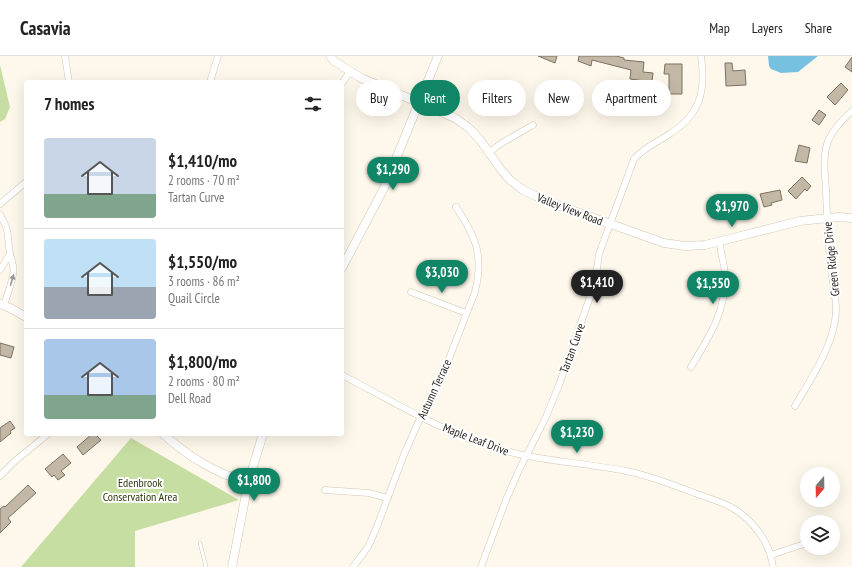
<!DOCTYPE html>
<html lang="en">
<head>
<meta charset="utf-8">
<style>
  :root { --surface:#fff; --page:#f6f6f6; --text:#222; --muted:#767676; --line:#e0e0e0; --accent:#118666 }
  body { margin:0; font-family:"PT Sans Narrow",sans-serif; background:var(--page); color:var(--text); height:100vh; display:flex; flex-direction:column; font-size:15px; white-space:nowrap }
  * { box-sizing:border-box; margin:0 }
  p { font-size:13px; color:var(--muted) }
  .icon { flex:none; width:22px; height:22px; fill:none; stroke:currentColor; stroke-width:2; stroke-linecap:round; stroke-linejoin:round }
  .map { position:relative; flex:1; overflow:hidden }
  .details { position:absolute; left:24px; top:24px; width:320px; height:356px; display:flex; flex-direction:column; background:var(--surface); border-radius:4px; box-shadow:0 4px 16px #0002 }
  .details>* { flex:none }
  .hud { position:absolute; left:356px; top:24px; width:380px; height:36px; display:flex; gap:8px }
  .needle { width:26px; rotate:200deg }
  .fabs { position:absolute; left:800px; top:411px; display:grid; gap:8px }
  .fabs a { display:grid; place-items:center; width:40px; height:40px; border-radius:50%; background:var(--surface); box-shadow:0 4px 16px #0002; font-size:20px }
  .price { position:absolute; translate:-50% -34px; padding:0 9px; border-radius:14px; background:var(--accent); color:#fff; font-size:13px; line-height:26px; filter:drop-shadow(0 1px 2px #0008) }
  .price::after { content:''; position:absolute; left:50%; top:24px; width:12px; height:9px; margin-left:-6px; background:inherit; clip-path:polygon(0 0,100% 0,50% 100%) }
  .price.on { background:#222; color:#fff }
  ul { padding:0; list-style:none }
  li { display:flex; align-items:center; gap:12px; height:100px; padding:0 20px }
  li+li { border-top:1px solid var(--line) }
  li span { display:grid; place-items:center; flex:none; width:112px; height:80px; border-radius:4px; color:#555 }
  li>.icon { margin-inline-start:auto }
  span .icon { width:48px; height:48px; fill:#fffc; stroke-width:1 }
  li b { font-size:17px }
  h2 { display:flex; justify-content:space-between; align-items:center; height:48px; padding:0 20px; font-size:17px }
  .pill { padding:0 14px; border-radius:18px; background:var(--surface); box-shadow:0 4px 16px #0002; font-size:14px; line-height:36px }
  .pill.on { background:var(--accent); color:#fff }
  header { display:flex; align-items:center; gap:24px; box-sizing:border-box; height:56px; padding:0 20px; background:var(--surface); border-bottom:1px solid var(--line) }
  header strong { font-size:19px }
  nav { display:flex; gap:22px; margin-inline-start:auto; font-size:14px }
  .map>svg:first-child { display:block }
</style>
</head>
<body>
<header>
<strong>Casavia</strong>
<nav><a>Map</a><a>Layers</a><a>Share</a></nav>
</header>
<div class="map">
<svg width="852" height="511" viewBox="0 0 852 511">
  <rect width="100%" height="100%" fill="#fef7eb"/>
  <g fill="#c7dea2">
    <polygon points="0,9 10,51 5,63 0,66"/>
    <polygon points="131,382 239,444 135,475 135,511 21,511"/>
  </g>
  <polygon fill="#76c1e0" points="768,0 818,0 798,16 781,17 771,13 769,10"/>
  <g fill="#c2b8a5" stroke="#7b7260">
    <polygon points="538,0 557,0 555,7"/>
    <polygon points="579,0 616,0 624,2 624,4 644,6 643,16 653,17 652,26 630,23 631,14 592,4 591,10 578,5"/>
    <polygon points="852,1 852,16 845,11"/>
    <polygon points="725,7 732,7 733,15 745,14 746,29 726,30"/>
    <polygon points="665,8 682,8 682,38 669,38 669,18 664,18"/>
    <polygon points="841,27 848,34 835,49 827,41"/>
    <polygon points="819,54 826,59 819,69 812,64"/>
    <polygon points="799,89 810,92 807,107 795,105"/>
    <polygon points="802,121 811,130 807,135 805,133 796,143 788,135"/>
    <polygon points="780,134 782,144 771,147 772,149 764,151 760,138"/>
    <polygon points="0,287 14,291 11,302 0,299"/>
    <polygon points="10,365 15,372 10,375 11,377 0,386 0,372"/>
    <polygon points="92,378 95,378 101,384 83,399 77,391"/>
    <polygon points="63,398 71,407 61,415 65,419 58,424 54,419 52,421 45,413"/>
    <polygon points="28,429 36,437 8,462 11,466 0,477 0,453 4,450 5,451"/>
  </g>
  <g fill="none" stroke-linecap="round" stroke-linejoin="round">
    <g stroke="#d1c6b3" stroke-width="4">
      <polyline id="service" points="200,487 206,511"/>
    </g>
    <g stroke="#d1c6b3" stroke-width="7">
      <g id="minor">
        <polyline points="65,0 69,26"/>
        <polyline points="210,26 218,0"/>
        <polyline points="342,27 350,16"/>
        <polyline points="489,97 500,88 533,69"/>
        <polyline points="0,148 26,126"/>
        <path d="M0,159c10,15 7,22 10,39 2,8 5,13 3,21 -2,10 -6,21 -9,30"/>
        <polyline points="0,214 10,198"/>
        <polyline points="411,236 466,257"/>
        <path d="M691,311c18,-30 35,-55 34,-91 0,-12 -5,-23 -5,-34"/>
        <path d="M342,319c48,25 96,54 147,71 44,15 91,16 137,25 22,4 44,13 66,21 13,5 27,9 39,15 22,13 39,35 42,60"/>
        <path d="M795,350c15,-26 35,-55 40,-85 3,-18 -2,-34 -4,-52 -3,-26 -4,-52 -5,-79 -1,-16 -4,-35 3,-51 5,-11 14,-20 23,-28"/>
        <polyline points="0,420 15,405 48,378"/>
        <polyline points="325,434 369,437 388,442"/>
        <polyline points="771,499 807,487"/>
        <path d="M353,511l15,-20 8,-18 27,-72 18,-41 20,-37 34,-87c9,-37 1,-55 -19,-85"/>
        <path d="M481,511l25,-67 13,-30 27,-53 13,-32 36,-102 4,-29 35,-95c10,-11 21,-16 34,-24 33,-20 38,-44 33,-79"/>
      </g>
    </g>
    <g stroke="#d1c6b3" stroke-width="9">
      <g id="tertiary">
        <polyline points="330,0 334,5 361,22 455,62 469,72 481,85 499,111 510,124 523,134 549,146 664,187 685,190 705,189 800,165 838,161 852,162"/>
        <polyline points="342,212 384,132 438,0"/>
        <polyline points="0,248 10,252 26,261"/>
        <path d="M163,378c27,24 51,38 85,49"/>
        <polyline points="232,511 248,427 263,378"/>
      </g>
    </g>
    <use href="#service" stroke="#fff" stroke-width="3"/>
    <use href="#minor" stroke="#fff" stroke-width="6"/>
    <use href="#tertiary" stroke="#fff" stroke-width="8"/>
  </g>
  <defs><path id="oneway-solid" d="M-6-.8H1V-3.2L6.5 0L1 3.2V.8H-6Z"/></defs>
  <use fill="#9c9a97" href="#oneway-solid" transform="translate(12 224) rotate(-74)"/>
  <g text-anchor="middle" dominant-baseline="central" stroke-width="4" stroke-linejoin="round" paint-order="stroke">
    <g font-size="12" fill="#221e17" stroke="#fff">
      <text transform="translate(570 153) rotate(21)">Valley View Road</text>
      <text transform="translate(831 203) rotate(-96)">Green Ridge Drive</text>
      <text transform="translate(572 292) rotate(-70)">Tartan Curve</text>
      <text transform="translate(434 333) rotate(-65)">Autumn Terrace</text>
      <text transform="translate(476 383) rotate(21)">Maple Leaf Drive</text>
    </g>
    <g font-size="12" fill="#2c3a0c" stroke="#fff">
      <text x="140" y="426">Edenbrook<tspan x="140" dy="14">Conservation Area</tspan></text>
    </g>
  </g>
</svg>
<div class="fabs">
<a><svg class="needle" viewBox="-14 -14 28 28"><path d="M0-13l5 13h-10z" fill="#e53935"/><path d="M0 13l5-13h-10z" fill="#767676"/></svg></a>
<a><svg class="icon" aria-label="layers" viewBox="0 0 24 24"><path d="M12 4l9 5-9 5-9-5zM3 14l9 5 9-5"/></svg></a>
</div>
<b class="price" style="left:393px;top:135px">$1,290</b>
<b class="price" style="left:732px;top:172px">$1,970</b>
<b class="price" style="left:442px;top:238px">$3,030</b>
<b class="price on" style="left:597px;top:248px">$1,410</b>
<b class="price" style="left:713px;top:249px">$1,550</b>
<b class="price" style="left:577px;top:398px">$1,230</b>
<b class="price" style="left:254px;top:446px">$1,800</b>
<div class="hud">
<a class="pill">Buy</a>
<a class="pill on">Rent</a>
<a class="pill">Filters</a>
<a class="pill">New</a>
<a class="pill">Apartment</a>
</div>
<section class="details">
<h2>7 homes<svg class="icon" aria-label="filters" viewBox="0 0 24 24"><path d="M4 7h16M4 17h16"/><circle cx="9" cy="7" r="2"/><circle cx="15" cy="17" r="2"/></svg></h2>
<ul>
<li><span style="background:linear-gradient(#c9d6e8 70%,#7fa58c 0)"><svg class="icon" aria-label="home" viewBox="0 0 24 24"><path d="M3 11l9-7 9 7M6 9v11h12V9"/></svg></span><div><b>$1,410/mo</b><p>2 rooms · 70 m²</p><p>Tartan Curve</p></div></li>
<li><span style="background:linear-gradient(#bfe0f5 60%,#9aa5b1 0)"><svg class="icon" aria-label="home" viewBox="0 0 24 24"><path d="M3 11l9-7 9 7M6 9v11h12V9"/></svg></span><div><b>$1,550/mo</b><p>3 rooms · 86 m²</p><p>Quail Circle</p></div></li>
<li><span style="background:linear-gradient(#a9c7e8 70%,#7fa58c 0)"><svg class="icon" aria-label="home" viewBox="0 0 24 24"><path d="M3 11l9-7 9 7M6 9v11h12V9"/></svg></span><div><b>$1,800/mo</b><p>2 rooms · 80 m²</p><p>Dell Road</p></div></li>
</ul>
</section>
</div>
</body>
</html>
